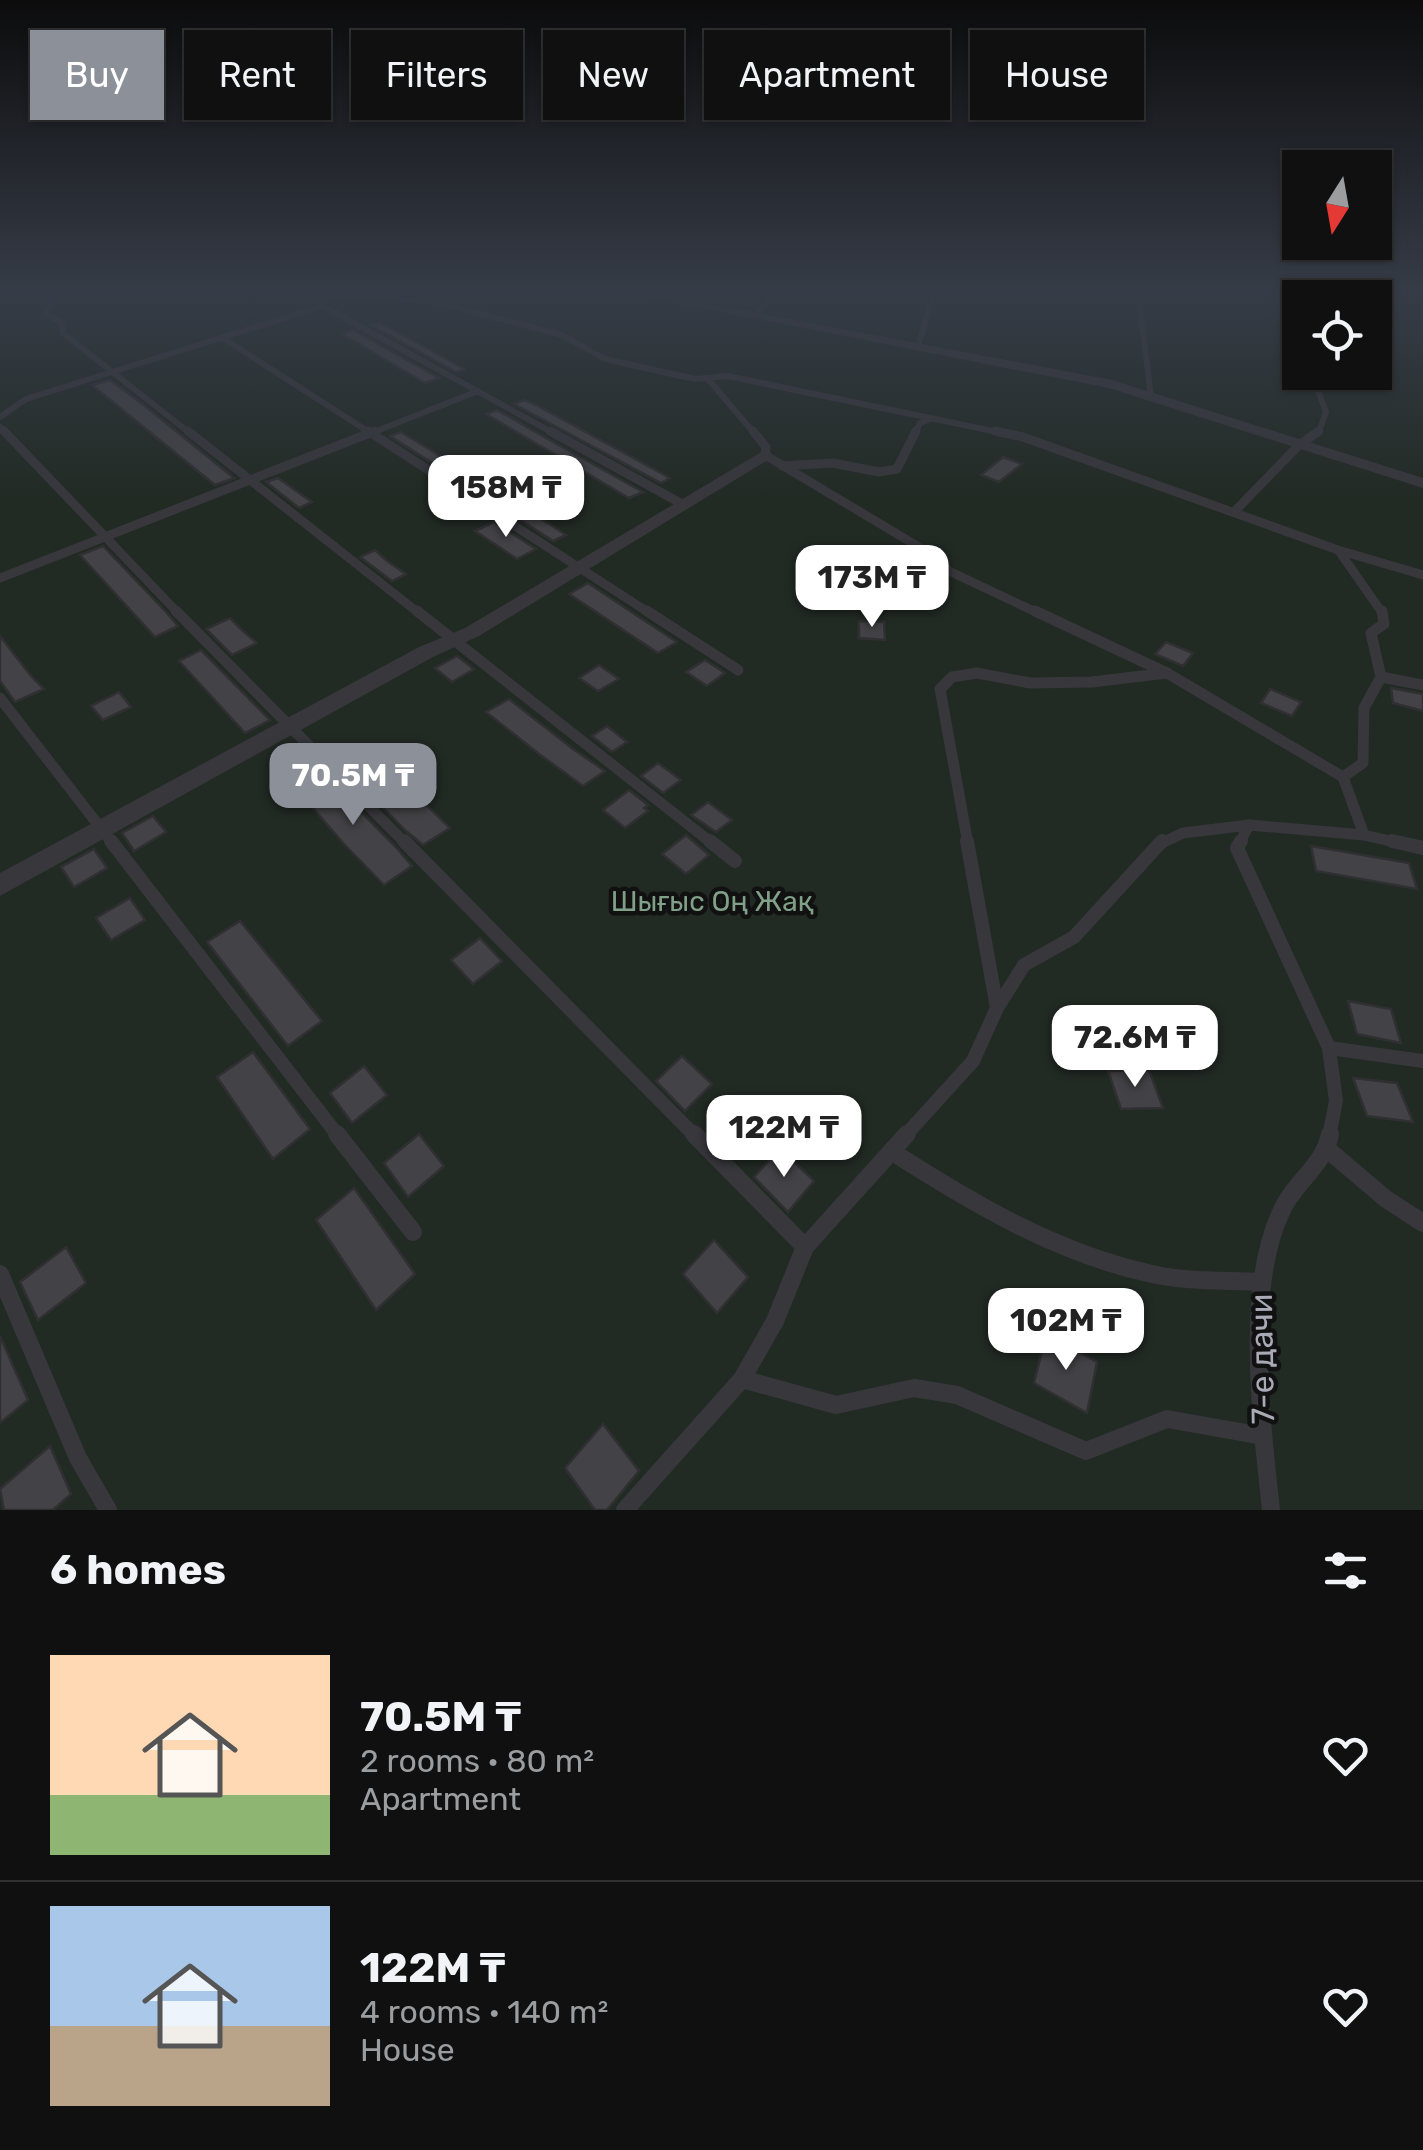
<!DOCTYPE html>
<html lang="en">
<head>
<meta charset="utf-8">
<style>
  :root { --surface:#101011; --page:#1e1e1f; --text:#f1f3f6; --muted:#9c9d9f; --line:#303031; --accent:#8c9099 }
  body { margin:0; font-family:Rubik,sans-serif; background:var(--page); color:var(--text); height:100vh; display:flex; flex-direction:column; font-size:38px; white-space:nowrap }
  * { box-sizing:border-box; margin:0 }
  p { font-size:32px; color:var(--muted) }
  .icon { flex:none; width:55px; height:55px; fill:none; stroke:currentColor; stroke-width:2; stroke-linecap:round; stroke-linejoin:round }
  .map { position:relative; height:1510px; overflow:hidden }
  .drawer { display:flex; flex-direction:column; background:var(--surface); flex:1 }
  .drawer>* { flex:none }
  .hud { position:absolute; left:30px; top:30px; width:1365px; height:90px; display:flex; gap:20px }
  .needle { width:65px; rotate:191deg }
  .tools { position:absolute; left:1282px; top:150px; display:grid; gap:20px }
  .tools a { display:grid; place-items:center; width:110px; height:110px; border-radius:0px; background:var(--surface); box-shadow:0 2px 8px #0004,0 0 0 2px var(--line); font-size:50px }
  .price { position:absolute; translate:-50% -85px; padding:0 22px; border-radius:20px; background:#fff; color:#222; font-size:32px; line-height:65px; filter:drop-shadow(0 2px 5px #0008) }
  .price::after { content:''; position:absolute; left:50%; top:60px; width:30px; height:22px; margin-left:-15px; background:inherit; clip-path:polygon(0 0,100% 0,50% 100%) }
  .price.current { background:var(--accent); color:#fff }
  ul { padding:0; list-style:none }
  li { display:flex; align-items:center; gap:30px; height:250px; padding:0 50px }
  li+li { border-top:2px solid var(--line) }
  li span { display:grid; place-items:center; flex:none; width:280px; height:200px; border-radius:0px; color:#555 }
  li>.icon { margin-inline-start:auto }
  span .icon { width:120px; height:120px; fill:#fffc; stroke-width:1 }
  li b { font-size:42px }
  h2 { display:flex; justify-content:space-between; align-items:center; height:120px; padding:0 50px; font-size:42px }
  .tag { padding:0 35px; border-radius:0px; background:var(--surface); box-shadow:0 2px 8px #0004,0 0 0 2px var(--line); font-size:35px; line-height:90px }
  .tag.current { background:var(--accent); color:#fff }
  .map>svg:first-child { display:block }
</style>
</head>
<body>
<div class="map">
<svg width="1423" height="1510" viewBox="0 0 1423 1510">
  <rect width="100%" height="100%" fill="#161617"/>
  <path fill="#222a24" fill-rule="evenodd" d="M0,291h1423v1219h-1423zM1300,298h75v74h-75z"/>
  <g fill="#434347" stroke="#303033" stroke-width="2.5">
    <polygon points="379,322 436,353 464,369 456,372 371,325"/>
    <polygon points="353,330 439,378 425,383 342,334"/>
    <polygon points="110,380 145,406 234,478 215,485 92,385"/>
    <polygon points="524,400 536,405 670,478 661,483 514,404"/>
    <polygon points="497,410 546,438 643,492 629,498 486,414"/>
    <polygon points="401,432 450,462 467,473 456,478 390,436"/>
    <polygon points="1003,457 1022,464 999,482 981,475"/>
    <polygon points="278,478 312,502 299,508 266,482"/>
    <polygon points="523,507 537,516 566,535 553,541 510,513"/>
    <polygon points="494,522 536,549 517,559 475,531"/>
    <polygon points="103,546 167,613 178,626 155,637 80,555"/>
    <polygon points="375,550 387,561 406,574 392,581 360,557"/>
    <polygon points="588,583 642,619 677,642 658,653 569,594"/>
    <polygon points="230,618 243,631 257,643 232,655 206,629"/>
    <polygon points="859,621 884,622 885,640 859,638"/>
    <polygon points="0,636 31,676 44,689 15,702 0,681"/>
    <polygon points="1166,642 1193,653 1183,666 1155,654"/>
    <polygon points="201,650 270,720 245,733 179,661"/>
    <polygon points="457,656 474,669 452,682 435,668"/>
    <polygon points="705,660 725,673 707,686 686,672"/>
    <polygon points="599,665 619,679 598,691 579,678"/>
    <polygon points="1391,688 1423,694 1423,711 1393,703"/>
    <polygon points="1270,689 1301,702 1292,716 1261,703"/>
    <polygon points="119,692 131,707 103,720 91,706"/>
    <polygon points="509,699 573,749 605,771 583,786 539,754 486,712"/>
    <polygon points="607,726 627,742 612,752 592,736"/>
    <polygon points="658,763 681,780 663,793 641,776"/>
    <polygon points="319,770 395,846 412,866 384,885 344,844 293,785"/>
    <polygon points="393,773 411,790 450,828 423,845 406,831 366,790"/>
    <polygon points="629,790 648,805 644,808 648,811 625,828 603,810"/>
    <polygon points="708,802 732,820 716,832 691,815"/>
    <polygon points="153,816 166,832 134,851 122,833"/>
    <polygon points="686,835 709,855 686,874 662,854"/>
    <polygon points="1311,846 1409,863 1417,889 1316,871"/>
    <polygon points="94,849 107,868 74,887 61,867"/>
    <polygon points="130,898 145,920 111,940 96,918"/>
    <polygon points="240,921 322,1021 288,1046 207,942"/>
    <polygon points="480,938 502,961 473,984 451,960"/>
    <polygon points="1348,1001 1391,1009 1401,1043 1357,1034"/>
    <polygon points="253,1052 310,1129 273,1159 217,1077"/>
    <polygon points="682,1056 712,1084 685,1111 656,1081"/>
    <polygon points="364,1066 387,1095 352,1123 330,1093"/>
    <polygon points="1149,1070 1163,1108 1121,1109 1108,1071"/>
    <polygon points="1353,1078 1397,1083 1413,1122 1367,1116"/>
    <polygon points="419,1134 444,1166 408,1197 384,1163"/>
    <polygon points="780,1148 814,1181 788,1212 754,1177"/>
    <polygon points="354,1188 415,1274 376,1310 316,1220"/>
    <polygon points="714,1240 748,1277 717,1313 683,1274"/>
    <polygon points="66,1247 86,1283 38,1320 20,1282"/>
    <polygon points="1046,1334 1097,1362 1087,1413 1034,1383"/>
    <polygon points="0,1336 28,1400 0,1423"/>
    <polygon points="603,1424 639,1471 607,1510 595,1510 565,1468"/>
    <polygon points="50,1446 71,1494 53,1510 4,1510 0,1489"/>
  </g>
  <g fill="none" stroke-linecap="round" stroke-linejoin="round">
    <g stroke="#37373c" stroke-width="6">
      <polyline points="59,291 46,314 62,323 63,333 191,434"/>
      <polyline points="1138,291 1151,397"/>
      <polyline points="1279,291 1300,345"/>
      <polyline points="323,306 320,301 329,296 432,301 562,335 605,359 695,379 728,376 1007,434"/>
      <polyline points="756,317 773,291"/>
      <polyline points="223,338 372,434"/>
      <polyline points="918,347 934,291"/>
      <polyline points="1311,372 1326,412 1318,434"/>
      <polyline points="708,379 755,434"/>
      <polyline points="0,417 26,399 323,306 555,434"/>
      <polyline points="0,427 6,434"/>
      <polyline points="369,434 478,391"/>
      <polyline points="915,434 920,423 932,418"/>
    </g>
    <g stroke="#37373c" stroke-width="9">
      <polyline points="4,431 179,614"/>
      <polyline points="188,431 420,614"/>
      <polyline points="368,431 651,614"/>
      <polyline points="550,431 684,505"/>
      <polyline points="753,431 766,447 765,455 929,553 949,571 1040,614"/>
      <polyline points="995,431 1023,437 1338,550 1423,575"/>
      <polyline points="782,466 833,463 879,472 897,469 916,431"/>
      <polyline points="1235,511 1299,445 1319,431"/>
      <polyline points="1339,551 1383,614"/>
      <polyline points="0,578 375,431"/>
    </g>
    <g stroke="#37373c" stroke-width="11">
      <polyline points="176,611 406,844"/>
      <polyline points="417,611 713,844"/>
      <polyline points="647,611 738,670"/>
      <polyline points="1035,611 1167,673 1343,777"/>
      <polyline points="1381,677 1423,685"/>
      <polyline points="0,698 113,844"/>
      <polyline points="1364,835 1343,777 1363,763 1364,708 1381,677 1371,633 1384,624 1382,611"/>
      <polyline points="968,844 940,689 952,677 977,673 1030,683 1092,682 1167,673"/>
      <polyline points="1160,844 1183,833 1249,825"/>
      <polyline points="1239,844 1249,825 1364,835 1403,844"/>
    </g>
    <g stroke="#37373c" stroke-width="14">
      <polyline points="111,841 339,1137"/>
      <polyline points="404,841 696,1137"/>
      <polyline points="710,841 735,861"/>
      <polyline points="967,841 997,1008"/>
      <polyline points="1241,841 1237,848 1329,1048 1336,1101 1329,1137"/>
      <polyline points="1392,841 1423,848"/>
      <polyline points="1329,1048 1423,1061"/>
      <polyline points="904,1137 973,1061 997,1008 1024,965 1074,937 1162,841"/>
    </g>
    <g stroke="#37373c" stroke-width="18">
      <polyline points="337,1134 413,1232"/>
      <polyline points="694,1134 805,1247"/>
      <polyline points="1327,1149 1386,1199 1423,1223"/>
      <path d="M894,1153c80,51 164,101 258,121 35,8 72,6 108,8"/>
      <polyline points="0,1274 78,1458 108,1510"/>
      <polyline points="742,1379 836,1405 914,1388 957,1395 1086,1451 1167,1419 1263,1436"/>
      <polyline points="625,1510 742,1379 775,1321 805,1247 907,1134"/>
      <path d="M1271,1510c-9,-86 -27,-219 10,-298 12,-29 43,-46 49,-78"/>
    </g>
    <g fill="#37373c" fill-rule="evenodd">
      <polygon points="615,291 642,291 1112,380 1423,478 1423,488 1109,388"/>
      <polygon points="765,450 771,452 771,458 479,636 433,657 0,896 0,873 419,647 465,628"/>
    </g>
  </g>
  <linearGradient id="sky" x2="0" y2="1"><stop stop-color="#0c0c0d"/><stop offset="0.58" stop-color="#363c47"/><stop offset="1" stop-color="#363c47" stop-opacity="0"/></linearGradient>
  <rect width="1423" height="503" fill="url(#sky)"/>
  <g text-anchor="middle" dominant-baseline="central" stroke-width="9" stroke-linejoin="round" paint-order="stroke">
    <g font-size="28" fill="#81a088" stroke="#111112">
      <text x="712" y="901">Шығыс Оң Жақ</text>
    </g>
    <g font-size="32" fill="#a9aab6" stroke="#111112">
      <text transform="translate(1262 1359) rotate(-91)">7-е дачи</text>
    </g>
  </g>
</svg>
<div class="tools">
<a><svg class="needle" viewBox="-14 -14 28 28"><path d="M0-13l5 13h-10z" fill="#e53935"/><path d="M0 13l5-13h-10z" fill="#9c9d9f"/></svg></a>
<a><svg class="icon" aria-label="locate" viewBox="0 0 24 24"><circle cx="12" cy="12" r="6"/><path d="M12 2v4M12 18v4M2 12h4M18 12h4"/></svg></a>
</div>
<b class="price" style="left:506px;top:540px">158M ₸</b>
<b class="price" style="left:872px;top:630px">173M ₸</b>
<b class="price current" style="left:353px;top:828px">70.5M ₸</b>
<b class="price" style="left:1135px;top:1090px">72.6M ₸</b>
<b class="price" style="left:784px;top:1180px">122M ₸</b>
<b class="price" style="left:1066px;top:1373px">102M ₸</b>
<div class="hud">
<a class="tag current">Buy</a>
<a class="tag">Rent</a>
<a class="tag">Filters</a>
<a class="tag">New</a>
<a class="tag">Apartment</a>
<a class="tag">House</a>
</div>
</div>
<section class="drawer">
<h2>6 homes<svg class="icon" aria-label="filters" viewBox="0 0 24 24"><path d="M4 7h16M4 17h16"/><circle cx="9" cy="7" r="2"/><circle cx="15" cy="17" r="2"/></svg></h2>
<ul>
<li><span style="background:linear-gradient(#ffd9b3 70%,#8fb573 0)"><svg class="icon" aria-label="home" viewBox="0 0 24 24"><path d="M3 11l9-7 9 7M6 9v11h12V9"/></svg></span><div><b>70.5M ₸</b><p>2 rooms · 80 m²</p><p>Apartment</p></div><svg class="icon" aria-label="heart" viewBox="0 0 24 24"><path d="M12 20l-8-8c-3-5 5-10 8-4 3-6 11-1 8 4z"/></svg></li>
<li><span style="background:linear-gradient(#a9c7e8 60%,#b9a48a 0)"><svg class="icon" aria-label="home" viewBox="0 0 24 24"><path d="M3 11l9-7 9 7M6 9v11h12V9"/></svg></span><div><b>122M ₸</b><p>4 rooms · 140 m²</p><p>House</p></div><svg class="icon" aria-label="heart" viewBox="0 0 24 24"><path d="M12 20l-8-8c-3-5 5-10 8-4 3-6 11-1 8 4z"/></svg></li>
</ul>
</section>
</body>
</html>
